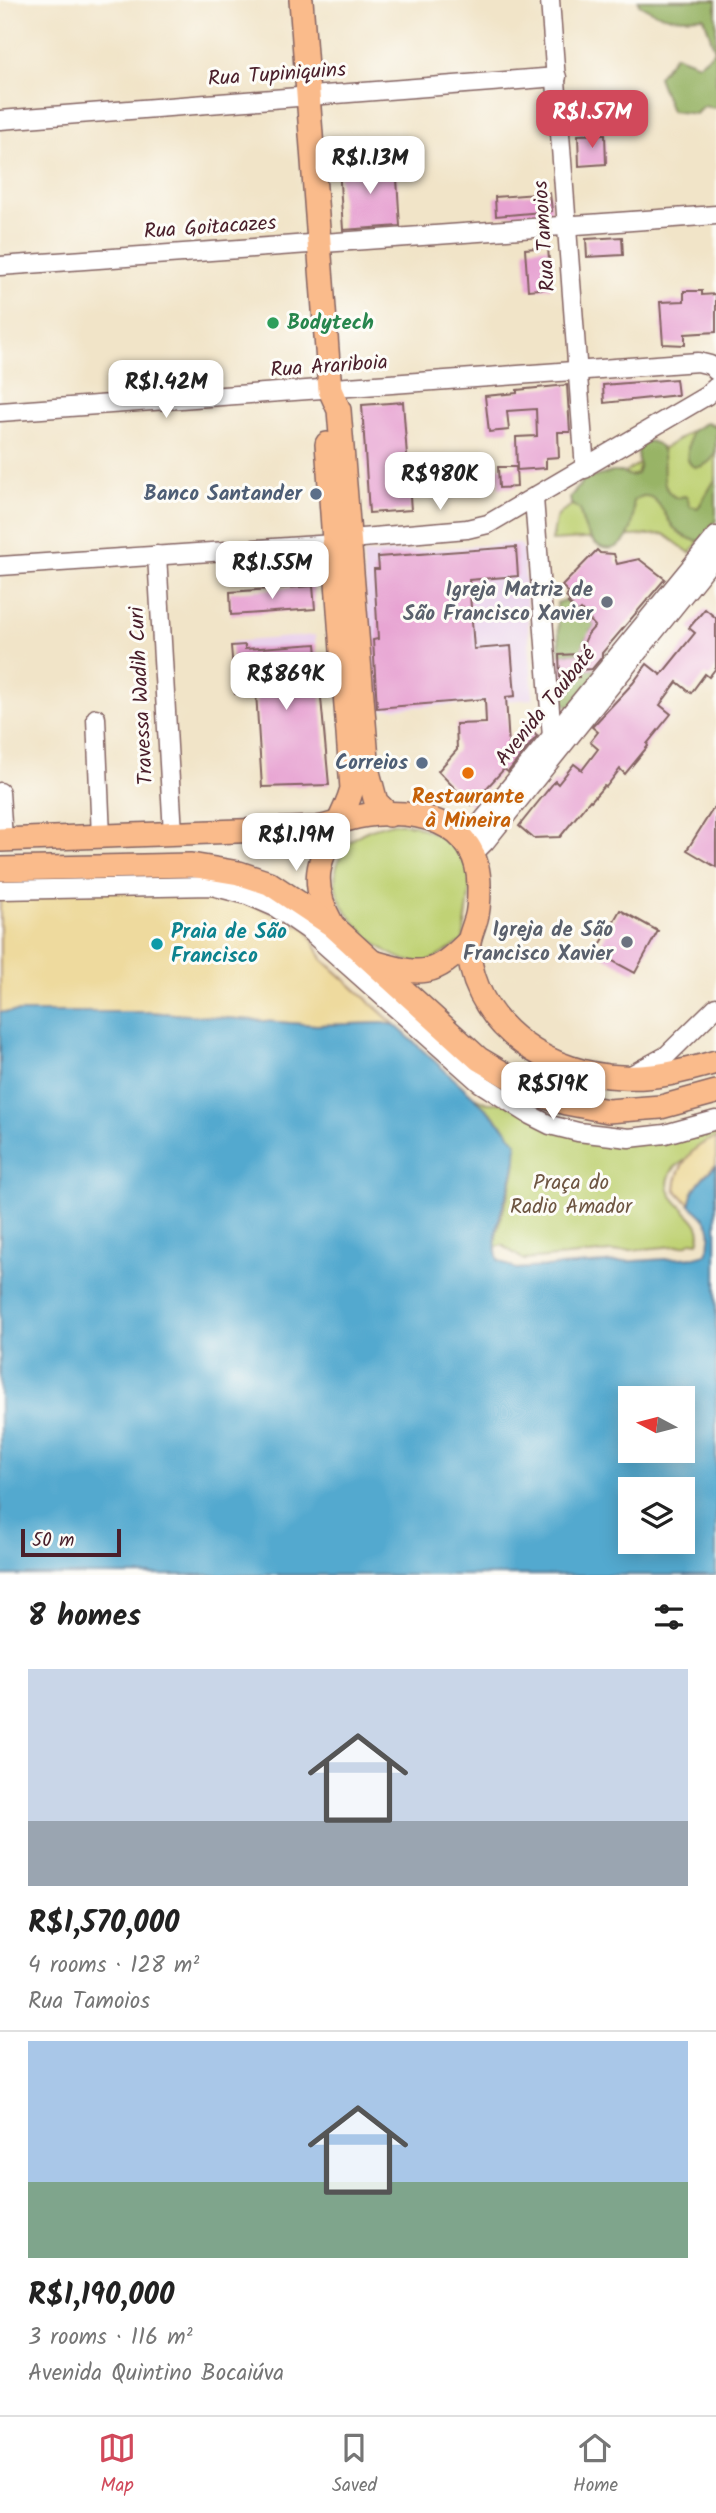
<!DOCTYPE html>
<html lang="en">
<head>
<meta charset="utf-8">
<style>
  :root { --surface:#fff; --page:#f6f6f6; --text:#222; --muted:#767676; --line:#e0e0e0; --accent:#d1495b }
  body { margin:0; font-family:Kalam,sans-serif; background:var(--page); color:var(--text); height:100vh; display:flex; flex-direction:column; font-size:26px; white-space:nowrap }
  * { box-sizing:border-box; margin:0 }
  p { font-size:23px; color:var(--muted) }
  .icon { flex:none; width:38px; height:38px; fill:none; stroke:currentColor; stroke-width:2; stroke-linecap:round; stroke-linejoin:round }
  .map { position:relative; height:1575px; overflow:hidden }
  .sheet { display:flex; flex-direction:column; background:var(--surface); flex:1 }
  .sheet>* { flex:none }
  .needle { width:46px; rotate:277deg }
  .tools { position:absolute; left:618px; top:1386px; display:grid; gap:14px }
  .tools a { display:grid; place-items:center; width:77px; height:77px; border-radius:0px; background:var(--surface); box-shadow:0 4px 18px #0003; font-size:35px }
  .scale { position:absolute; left:21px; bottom:18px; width:100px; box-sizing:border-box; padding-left:7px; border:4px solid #4a1f2b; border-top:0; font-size:19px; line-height:24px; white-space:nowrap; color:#4a1f2b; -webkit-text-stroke:5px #fdfcf7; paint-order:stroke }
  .price { position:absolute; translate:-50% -60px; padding:0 16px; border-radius:14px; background:#fff; color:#222; font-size:23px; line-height:46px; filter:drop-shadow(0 2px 4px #0008) }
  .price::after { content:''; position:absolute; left:50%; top:42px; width:21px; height:16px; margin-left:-10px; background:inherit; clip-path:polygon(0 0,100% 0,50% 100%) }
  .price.active { background:var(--accent); color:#fff }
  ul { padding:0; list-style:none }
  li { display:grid; align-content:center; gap:14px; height:371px; padding:0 28px }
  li+li { border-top:2px solid var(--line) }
  li span { display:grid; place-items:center; height:217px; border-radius:0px; color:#555 }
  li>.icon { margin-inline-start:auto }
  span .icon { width:126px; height:126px; fill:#fffc; stroke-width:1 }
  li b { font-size:30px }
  h2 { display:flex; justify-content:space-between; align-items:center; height:84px; padding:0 28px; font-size:30px }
  .dock { display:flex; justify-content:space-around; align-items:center; height:98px; border-top:2px solid var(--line); background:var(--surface); font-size:19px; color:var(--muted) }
  .dock a { display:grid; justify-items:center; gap:4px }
  .dock .active { color:var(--accent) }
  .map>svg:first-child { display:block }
</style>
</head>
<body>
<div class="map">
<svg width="716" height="1575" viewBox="0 0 716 1575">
  <rect width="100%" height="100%" fill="#fdfcf7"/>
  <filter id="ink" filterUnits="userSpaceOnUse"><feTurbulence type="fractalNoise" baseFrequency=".0143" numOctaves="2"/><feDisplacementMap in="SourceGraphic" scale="14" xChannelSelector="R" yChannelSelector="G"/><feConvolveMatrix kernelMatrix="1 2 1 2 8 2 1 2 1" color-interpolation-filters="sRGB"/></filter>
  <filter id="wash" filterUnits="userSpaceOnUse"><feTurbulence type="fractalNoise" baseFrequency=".00686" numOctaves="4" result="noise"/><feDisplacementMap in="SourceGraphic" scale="28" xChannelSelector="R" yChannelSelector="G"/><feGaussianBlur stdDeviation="1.57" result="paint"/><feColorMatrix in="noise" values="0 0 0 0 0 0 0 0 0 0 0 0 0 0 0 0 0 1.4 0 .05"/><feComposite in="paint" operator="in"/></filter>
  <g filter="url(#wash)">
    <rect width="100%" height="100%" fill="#f1e4c8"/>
    <g fill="#ead1ec">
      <polygon points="518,543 523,547 533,699 374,710 363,554"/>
      <polygon points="315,635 319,689 235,695 231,642"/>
    </g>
    <g fill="#c0d275" stroke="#857850" stroke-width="2">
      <polygon points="709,423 716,425 716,520 690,553 664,534 552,541 556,519 561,512 703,424"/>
      <path d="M392,823l22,2 37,15 22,25 -10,76c-9,5 -28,19 -38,21 -34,5 -82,-42 -89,-74 -3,-15 3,-34 13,-45 11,-12 28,-16 43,-20z"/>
      <path d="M474,1097l13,6h24l90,33 115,-16v18c-12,3 -23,13 -31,22 -5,4 -10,6 -13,11 -19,33 39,43 26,71l-6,-1 -6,4 -162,15 -22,-15 -7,3c0,-37 39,-86 10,-120 -9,-11 -21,-21 -31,-31z"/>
    </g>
    <g fill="#98b466" stroke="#716a48" stroke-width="2">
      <path d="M638,0h78v108l-13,-2 -7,8 -25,-3 -13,-34 17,-22 24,9 16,-13 -11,-34c-31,1 -37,4 -65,-13z"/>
      <path d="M706,423l10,3c0,8 0,21 -1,28 -5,10 -21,20 -27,6 -2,-7 2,-21 3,-28z"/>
      <path d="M648,441c31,3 1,45 29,57l7,-2 3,1 3,9 8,2 18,-30v42l-16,21c-10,-1 -20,-6 -26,-13 -11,-13 -18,-44 -41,-27 7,55 -44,68 -53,9l-9,-6 -1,-7 14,-17 28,-8h9l9,4 7,-2 3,-9c-5,-10 -3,-19 8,-24z"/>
      <polygon points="571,598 568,603 577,613 582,608 595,626 590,631 592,633 586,638 582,652 560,654 557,603"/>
      <path d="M619,648l3,1c1,12 -5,16 -11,25 -10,17 -27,48 -50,27l-1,-23 19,-1 -1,-7 25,-1 -1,-16z"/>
    </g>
    <g fill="#eeda9e" stroke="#9c7c64" stroke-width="2">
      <polygon points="212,886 307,929 322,959 395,1025 383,1023 316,1025 149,1012 0,1012 0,890"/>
      <path d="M716,1138v27c-12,9 -26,25 -26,40l-15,-16c2,-23 18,-45 41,-51z"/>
    </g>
    <path fill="#52a9cf" stroke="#4e647d" stroke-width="2" fill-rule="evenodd" d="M0,1012h149l167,13 67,-2 12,2 79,72 33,33 9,12c5,41 -30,78 -18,118l17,9 180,-12 11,-3c10,-26 4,-31 -16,-49 0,-15 14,-30 26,-39v409h-716zM630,1398h52v53h-52zM630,1489h52v53h-52z"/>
    <g id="blocks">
      <g fill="#e7a2d2">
        <polygon points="605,134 606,164 579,166 578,135"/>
        <polygon points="396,163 400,226 343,230 339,167"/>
        <polygon points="550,193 552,211 496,216 495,197"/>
        <polygon points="622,237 623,255 587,257 586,239"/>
        <polygon points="548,247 551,288 528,290 525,249"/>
        <polygon points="684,291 702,291 702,295 716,294 716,332 685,334 685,345 663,344 660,302 684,301"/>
        <polygon points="676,379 678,395 604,403 603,385"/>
        <polygon points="567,385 570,432 558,432 559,457 546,458 546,468 517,470 516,437 537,436 536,409 507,411 509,430 489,432 485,396 517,393 517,390"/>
        <polygon points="403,402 411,510 369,513 362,405"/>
        <polygon points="498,467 516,467 517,487 499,488"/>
        <polygon points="516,547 518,576 469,580 474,649 511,646 515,696 506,697 509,747 527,727 537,736 508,772 504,769 471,805 438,771 457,750 456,724 486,723 485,699 377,708 373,640 378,639 374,569 379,569 378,557"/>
        <polygon points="597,550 600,553 614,554 617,564 639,559 665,579 602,653 602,657 592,669 578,670 579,677 560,678 559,655 579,654 588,634 595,626 581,610 578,613 568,603 570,601 566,597 569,593 562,586"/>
        <polygon points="313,586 315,609 231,615 230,592"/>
        <polygon points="705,609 716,618 716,668 709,677 705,674 691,693 677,682 660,705 671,714 647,744 648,746 625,774 620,769 606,787 604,786 591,801 590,800 560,837 533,838 519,826 555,781 558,784 574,764 582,770 598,749 590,742 598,732 592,727 633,683 647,664 661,675 695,633 689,628"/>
        <polygon points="316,644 329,785 262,787 256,692 235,694 231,646 245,645 245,649"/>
        <polygon points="716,804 716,867 687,850"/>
        <polygon points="620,910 658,931 635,973 596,952"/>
      </g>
    </g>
  </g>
  <g filter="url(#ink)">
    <use href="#blocks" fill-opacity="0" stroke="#846462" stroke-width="2"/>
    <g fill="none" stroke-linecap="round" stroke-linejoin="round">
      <g stroke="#846462" stroke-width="21">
        <g id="minor">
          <polyline points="550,0 585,469"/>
          <polyline points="0,120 557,77"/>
          <polyline points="0,266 716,215"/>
          <polyline points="0,412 698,362 710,365 716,371"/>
          <polyline points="534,498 552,737"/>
          <polyline points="350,539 467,529 488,524 706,396 716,387"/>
          <polyline points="157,555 173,833"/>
          <polyline points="0,566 333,544"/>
          <polyline points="96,718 101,837"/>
          <polyline points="0,792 3,840"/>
          <polyline points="465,842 716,536"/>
          <polyline points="473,854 485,842 716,555"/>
          <polyline points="0,890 212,886 247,895 275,907 307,929 480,1083 530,1115 550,1125 578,1132 629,1138 665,1134 716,1120"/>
          <polyline points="633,1074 666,1056 716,1007"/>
        </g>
      </g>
      <g stroke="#846462" stroke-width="26">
        <g id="major">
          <polyline points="301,0 330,390 339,410 368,772 376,802 389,815"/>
          <path d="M327,444l25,345c-16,55 -54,74 -20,135"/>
          <path d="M0,840l316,-12c14,-2 27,-8 41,-11 55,-10 123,1 122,71 0,10 0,22 -3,31 -4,13 -9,22 -7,36 10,75 83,120 153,122 33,2 63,-6 94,-15"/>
          <polyline points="0,869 191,865 239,873 269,883 332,925 479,1059 540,1095 566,1103 608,1111 661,1107 716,1092"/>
          <path d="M377,963c45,13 57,13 91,-21"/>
        </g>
      </g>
      <use href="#minor" stroke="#fff" stroke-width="18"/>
      <use href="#major" stroke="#fabb8b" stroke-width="23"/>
    </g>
  </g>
  <circle fill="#2e9e5b" stroke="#fdfcf7" stroke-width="2.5" cx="273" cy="323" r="7"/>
  <g fill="#5c6f8a" stroke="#fdfcf7" stroke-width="2.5">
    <circle cx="316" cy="494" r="7"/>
    <circle cx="422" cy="763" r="7"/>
  </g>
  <g fill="#6b7280" stroke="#fdfcf7" stroke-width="2.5">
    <circle cx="607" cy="602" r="7"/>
    <circle cx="627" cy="942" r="7"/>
  </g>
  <circle fill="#e8710a" stroke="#fdfcf7" stroke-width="2.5" cx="468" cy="773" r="7"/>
  <circle fill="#0f9aa8" stroke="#fdfcf7" stroke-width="2.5" cx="157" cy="944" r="7"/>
  <g text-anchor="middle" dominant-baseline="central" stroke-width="6" stroke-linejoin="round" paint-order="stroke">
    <g font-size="21" fill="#4a1f2b" stroke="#fdfcf7">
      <text transform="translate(277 75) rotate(-4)">Rua Tupiniquins</text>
      <text transform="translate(210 228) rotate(-4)">Rua Goitacazes</text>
      <text transform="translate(545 236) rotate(-94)">Rua Tamoios</text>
      <text transform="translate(329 367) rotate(-4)">Rua Arariboia</text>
      <text transform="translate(142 696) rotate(-93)">Travessa Wadih Curi</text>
      <text transform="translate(546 707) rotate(-51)">Avenida Taubaté</text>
    </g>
    <g font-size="21" font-weight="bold" fill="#27864d" stroke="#fdfcf7" text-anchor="start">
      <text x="287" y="323">Bodytech</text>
    </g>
    <g font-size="21" font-weight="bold" fill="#4e5e75" stroke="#fdfcf7" text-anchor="end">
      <text x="302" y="494">Banco Santander</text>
      <text x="408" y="763">Correios</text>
    </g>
    <g font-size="21" font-weight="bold" fill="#5b616d" stroke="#fdfcf7" text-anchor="end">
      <text x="593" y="590">Igreja Matriz de<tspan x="593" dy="24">São Francisco Xavier</tspan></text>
      <text x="613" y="930">Igreja de São<tspan x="613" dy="24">Francisco Xavier</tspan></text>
    </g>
    <g font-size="21" font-weight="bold" fill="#c56008" stroke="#fdfcf7">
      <text x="468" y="797">Restaurante<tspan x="468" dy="24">à Mineira</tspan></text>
    </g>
    <g font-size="21" font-weight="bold" fill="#0d838f" stroke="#fdfcf7" text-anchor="start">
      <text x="171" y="932">Praia de São<tspan x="171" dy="24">Francisco</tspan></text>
    </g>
    <g font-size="21" fill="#6d5541" stroke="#fdfcf7">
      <text x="571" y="1183">Praça do<tspan x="571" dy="24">Radio Amador</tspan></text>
    </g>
  </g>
</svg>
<div class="tools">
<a><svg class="needle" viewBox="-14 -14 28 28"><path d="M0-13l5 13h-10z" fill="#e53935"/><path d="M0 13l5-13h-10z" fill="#767676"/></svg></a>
<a><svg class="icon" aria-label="layers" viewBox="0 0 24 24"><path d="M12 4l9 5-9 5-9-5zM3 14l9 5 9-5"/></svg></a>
</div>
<div class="scale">50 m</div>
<b class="price active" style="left:592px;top:150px">R$1.57M</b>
<b class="price" style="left:370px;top:196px">R$1.13M</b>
<b class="price" style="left:166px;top:420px">R$1.42M</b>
<b class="price" style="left:440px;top:512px">R$980K</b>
<b class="price" style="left:272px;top:601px">R$1.55M</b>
<b class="price" style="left:286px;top:712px">R$869K</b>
<b class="price" style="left:296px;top:873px">R$1.19M</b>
<b class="price" style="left:553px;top:1122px">R$519K</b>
</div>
<section class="sheet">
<h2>8 homes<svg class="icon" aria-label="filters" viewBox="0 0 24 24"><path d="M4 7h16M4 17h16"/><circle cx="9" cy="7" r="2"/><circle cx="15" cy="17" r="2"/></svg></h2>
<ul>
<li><span style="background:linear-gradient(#c9d6e8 70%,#9aa5b1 0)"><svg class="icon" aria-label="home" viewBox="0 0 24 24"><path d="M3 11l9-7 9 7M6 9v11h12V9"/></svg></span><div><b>R$1,570,000</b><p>4 rooms · 128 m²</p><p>Rua Tamoios</p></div></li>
<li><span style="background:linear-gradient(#a9c7e8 65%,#7fa58c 0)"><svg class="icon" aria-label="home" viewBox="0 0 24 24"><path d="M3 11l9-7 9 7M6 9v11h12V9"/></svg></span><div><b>R$1,190,000</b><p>3 rooms · 116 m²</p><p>Avenida Quintino Bocaiúva</p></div></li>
</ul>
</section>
<nav class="dock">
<a class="active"><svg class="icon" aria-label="map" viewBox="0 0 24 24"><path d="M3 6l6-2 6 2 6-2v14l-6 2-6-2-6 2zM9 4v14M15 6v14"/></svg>Map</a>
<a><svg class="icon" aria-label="saved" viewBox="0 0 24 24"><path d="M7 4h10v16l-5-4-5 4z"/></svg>Saved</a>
<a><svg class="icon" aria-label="home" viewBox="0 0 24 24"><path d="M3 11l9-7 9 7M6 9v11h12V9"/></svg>Home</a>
</nav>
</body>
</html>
